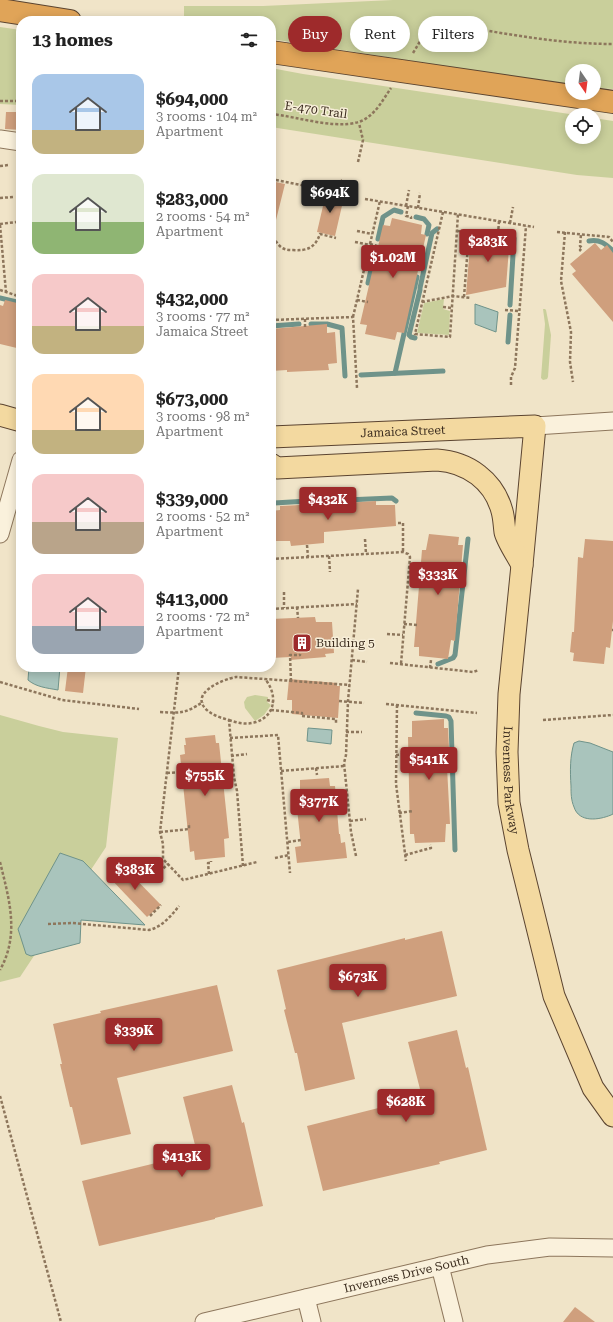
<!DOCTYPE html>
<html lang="en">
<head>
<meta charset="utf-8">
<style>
  :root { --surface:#fff; --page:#f2f2f2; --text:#222; --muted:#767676; --accent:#9e2a2b }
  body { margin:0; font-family:"Roboto Serif",serif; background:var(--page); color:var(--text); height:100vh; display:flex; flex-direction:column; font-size:15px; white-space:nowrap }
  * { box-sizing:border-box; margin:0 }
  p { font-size:13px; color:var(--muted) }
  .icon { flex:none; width:22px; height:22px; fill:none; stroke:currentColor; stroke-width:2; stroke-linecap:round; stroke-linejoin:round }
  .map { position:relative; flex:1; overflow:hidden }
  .side { position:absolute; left:16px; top:16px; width:260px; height:656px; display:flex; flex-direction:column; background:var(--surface); border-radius:16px; box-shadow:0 2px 10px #0003 }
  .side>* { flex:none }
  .banner { position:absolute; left:288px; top:16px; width:265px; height:36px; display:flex; gap:8px }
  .needle { width:26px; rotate:166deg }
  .controls { position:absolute; left:565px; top:64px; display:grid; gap:8px }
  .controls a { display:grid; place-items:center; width:36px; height:36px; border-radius:50%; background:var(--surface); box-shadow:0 2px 10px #0003; font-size:20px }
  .price { position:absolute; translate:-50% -34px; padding:0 9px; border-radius:4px; background:var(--accent); color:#fff; font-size:13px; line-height:26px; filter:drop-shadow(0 1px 2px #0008) }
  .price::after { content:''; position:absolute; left:50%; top:24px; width:12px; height:9px; margin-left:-6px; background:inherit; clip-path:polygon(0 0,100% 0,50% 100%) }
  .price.current { background:#222; color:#fff }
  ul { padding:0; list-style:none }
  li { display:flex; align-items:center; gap:12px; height:100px; padding:0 16px }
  li span { display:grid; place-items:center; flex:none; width:112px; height:80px; border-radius:12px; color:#555 }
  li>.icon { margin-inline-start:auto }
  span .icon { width:48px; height:48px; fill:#fffc; stroke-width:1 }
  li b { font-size:17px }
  h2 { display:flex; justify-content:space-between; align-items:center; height:48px; padding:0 16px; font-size:17px }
  .tag { padding:0 14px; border-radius:18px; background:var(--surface); box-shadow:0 2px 10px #0003; font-size:14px; line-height:36px }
  .tag.current { background:var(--accent); color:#fff }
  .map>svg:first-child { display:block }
</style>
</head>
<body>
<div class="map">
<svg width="613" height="1322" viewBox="0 0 613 1322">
  <rect width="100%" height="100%" fill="#f0e4c8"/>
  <g fill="#c9cf9b">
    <polygon points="393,0 613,0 613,89 594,88 594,71 572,71 572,86 567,85 271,39 271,21 184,21 184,6 263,6"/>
    <polygon points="0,27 21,30 21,105 0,104"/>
    <polygon points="271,68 303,74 576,115 572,115 572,137 594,137 594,118 613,121 613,178 577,175 271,127"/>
    <polygon points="444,299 443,309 450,311 449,335 417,333 424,303"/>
    <polygon points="545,309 546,310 551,335 548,377 547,379 543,380 541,378 545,324 543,309"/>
    <polygon points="255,695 268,697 267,702 271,705 264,715 255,721 245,708 244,702 247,697"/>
    <polygon points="0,715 39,726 63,732 118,738 106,847 20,977 0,982"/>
  </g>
  <g fill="#a9c4bc" stroke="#6f938a">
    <polygon points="475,304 498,312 496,332 475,324"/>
    <path d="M29,667h31l-2,23c-11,-2 -22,-3 -30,-10z"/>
    <polygon points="308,728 332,730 331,744 307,741"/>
    <path d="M579,741l11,2 23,9v62l-2,1c-12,5 -32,8 -37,-8 -3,-7 -3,-14 -3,-21 -1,-15 -1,-30 3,-43z"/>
    <polygon points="60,853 83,861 145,925 81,920 80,943 31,956 26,954 18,929"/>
  </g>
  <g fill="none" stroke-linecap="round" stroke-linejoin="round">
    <g stroke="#6f938a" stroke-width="5">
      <polyline points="416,217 424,219 429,225 427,234"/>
      <polyline points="378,239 383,217 394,210 401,212"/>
      <path d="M589,241c11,-2 17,3 24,10"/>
      <polyline points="368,283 375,251"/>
      <polyline points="420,288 432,233 437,229"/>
      <polyline points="0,298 21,303"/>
      <polyline points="510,305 514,238"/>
      <polyline points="311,324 327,324 342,328 345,376"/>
      <polyline points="271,326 299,324"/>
      <polyline points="415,338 411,337 409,335 420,290"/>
      <polyline points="508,342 510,315"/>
      <polyline points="395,373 417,277"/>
      <polyline points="361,375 443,371"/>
      <polyline points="346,500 392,498 396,501"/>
      <polyline points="271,505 274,503 343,499"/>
      <polyline points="438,664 453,658 455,655 468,539"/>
      <polyline points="416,713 446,716 449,717 451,721 455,850"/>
    </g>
  </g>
  <g fill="#cf9f7d">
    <polygon points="6,112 21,112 21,130 5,129"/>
    <polygon points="271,181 285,184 276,220 271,220"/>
    <polygon points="326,193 344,197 335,236 317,232"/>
    <polygon points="392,218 422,225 421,234 426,235 404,333 397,332 395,340 365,334 367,325 360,324 383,225 390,226"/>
    <polygon points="471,233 510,235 506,287 466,295"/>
    <polygon points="595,243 601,250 607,245 613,253 613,322 572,274 576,271 570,264"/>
    <polygon points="5,300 21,304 21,349 0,344 0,305 3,306"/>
    <polygon points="327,324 327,333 335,332 337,363 328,364 329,370 287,372 287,370 271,371 271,329"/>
    <polygon points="376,501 376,505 395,505 396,526 324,532 324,543 291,546 290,541 273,541 271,511 280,510 280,506 300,505 300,506"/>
    <polygon points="429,534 459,537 458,545 463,545 455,641 451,640 448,659 419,656 419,647 414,647 422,550 426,550"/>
    <polygon points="585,539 613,541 613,621 610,648 606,647 604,664 573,661 574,653 570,652 572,632 574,632 578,557 583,558"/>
    <polygon points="315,617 316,622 332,622 334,653 325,654 326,657 290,660 291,657 271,658 271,619"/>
    <polygon points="68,667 86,667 83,693 65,691"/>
    <polygon points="289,679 337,683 337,686 340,686 338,718 292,714 292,700 287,700"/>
    <polygon points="444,719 444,728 448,728 449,748 446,748 450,824 446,824 445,842 415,843 414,834 410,834 408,737 412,737 412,721"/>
    <polygon points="215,735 216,743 219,743 229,838 224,839 225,857 195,860 194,851 190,852 180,755 185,754 184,745 186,745 185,738"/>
    <polygon points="329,778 330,786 335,786 339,834 340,834 341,843 345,842 347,858 297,863 295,847 301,846 296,799 300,798 300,780"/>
    <polygon points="122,865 161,905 147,917 109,877"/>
    <polygon points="442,931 457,996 342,1023 355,1079 305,1091 297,1053 295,1053 284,1010 286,1009 277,970 405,938 405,940"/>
    <polygon points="217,985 233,1051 117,1078 131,1134 81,1145 72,1107 70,1107 60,1064 62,1064 53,1024 101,1013 100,1011"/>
    <polygon points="457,1030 466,1068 468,1067 487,1150 439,1162 440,1164 323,1191 307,1126 422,1097 408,1042"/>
    <polygon points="232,1085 242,1123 244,1122 263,1206 215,1218 215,1219 99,1246 82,1181 197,1153 183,1097"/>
    <polygon points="575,1307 595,1322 563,1322"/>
  </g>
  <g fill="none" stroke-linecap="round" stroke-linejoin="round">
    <g stroke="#8d765c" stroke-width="19">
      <g id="minor">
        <polyline points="0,139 21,142"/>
        <polyline points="535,426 613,421"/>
        <polyline points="0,534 21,460"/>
        <polyline points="440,1266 454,1322"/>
        <polyline points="306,1298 312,1322"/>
        <path id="s1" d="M204,1322l283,-67 63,-8 63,1"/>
      </g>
    </g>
    <g stroke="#5b4430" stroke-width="23">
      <g id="major">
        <polyline points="0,415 21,421"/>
        <path id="s2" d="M271,437l264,-11 -13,139 -13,129 -2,58 2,51 9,47 36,146 39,92 20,28"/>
        <path d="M271,464l6,4 160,-8c31,2 57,21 65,51 2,7 2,14 3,21 1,7 13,25 17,33"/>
      </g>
    </g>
    <g stroke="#5b4430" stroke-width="24">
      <g id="highway">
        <polyline points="0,10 70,21"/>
        <polyline points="271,52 613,102"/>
      </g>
    </g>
    <g stroke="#8d765c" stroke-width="2.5" stroke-dasharray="3 2" stroke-linecap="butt">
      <path d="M413,53c13,-21 14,-29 41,-28 53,9 105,19 159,19"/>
      <polyline points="0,101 21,101"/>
      <path d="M271,114c26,2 76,20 97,3 10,-7 16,-19 23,-29"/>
      <polyline points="358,162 363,140 359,123"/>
      <polyline points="0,166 9,165"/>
      <polyline points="271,179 346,194"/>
      <polyline points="331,191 342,180"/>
      <polyline points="0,198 13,197"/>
      <polyline points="365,199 534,227"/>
      <polyline points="406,206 409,190"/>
      <polyline points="408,206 406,216 411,217 411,219"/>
      <polyline points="418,208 420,193"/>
      <polyline points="443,212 415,334 450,337 458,214"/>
      <polyline points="510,223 513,207"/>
      <polyline points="0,224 16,222"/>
      <polyline points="0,225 6,292"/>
      <polyline points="357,231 372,234"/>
      <polyline points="457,231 510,234"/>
      <path d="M271,232c2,4 5,11 10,15 4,3 8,3 12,3 14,1 22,-2 27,-16l16,4"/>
      <polyline points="557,232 609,237 613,242"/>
      <polyline points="565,232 561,281 571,332 570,362 573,382"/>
      <polyline points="498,234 499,221"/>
      <polyline points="355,242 370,245"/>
      <polyline points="370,244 381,247"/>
      <polyline points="581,251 580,250 582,248 580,246 581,234"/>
      <polyline points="0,290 21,297"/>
      <polyline points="464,297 469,232"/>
      <polyline points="357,300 368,302"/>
      <polyline points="422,302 453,296 471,298"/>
      <polyline points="443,307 452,308"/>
      <polyline points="505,310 519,311"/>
      <polyline points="353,317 380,201"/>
      <polyline points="305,319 305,329"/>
      <polyline points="271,320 353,317 357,388"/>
      <polyline points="511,385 511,377 515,368 526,226"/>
      <polyline points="398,523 403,523 403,552"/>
      <polyline points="365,539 366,554"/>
      <polyline points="307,545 308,557"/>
      <polyline points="329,556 330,572"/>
      <polyline points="271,559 403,552 408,554 410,557 401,664"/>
      <polyline points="284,592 284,608"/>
      <polyline points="297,607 298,618"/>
      <polyline points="271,609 357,604"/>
      <polyline points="404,624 418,625"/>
      <polyline points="612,630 613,630"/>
      <polyline points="387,634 403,635"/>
      <polyline points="352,660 367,662"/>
      <polyline points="390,663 473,672 479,670"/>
      <polyline points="179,667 160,832 163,844 163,859 183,880 257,862"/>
      <polyline points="430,668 431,660"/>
      <polyline points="291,681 290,655 300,655 300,654"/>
      <polyline points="0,682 62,700 139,709"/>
      <polyline points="267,700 274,702"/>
      <polyline points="339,701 364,703"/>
      <polyline points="386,704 477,713"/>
      <polyline points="397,705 396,784 406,861"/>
      <polyline points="271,710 302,713 302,716"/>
      <path d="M160,712c21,1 24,2 43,-10"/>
      <polyline points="302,716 336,719 336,724"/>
      <path d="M229,720c8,3 18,5 27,2 21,-7 21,-29 9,-43"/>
      <polyline points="543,720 613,715"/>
      <polyline points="346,732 362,732"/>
      <polyline points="230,738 278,735 290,873"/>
      <polyline points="396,755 408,754"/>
      <polyline points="231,756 247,754"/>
      <polyline points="316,768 317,775"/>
      <polyline points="217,769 219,769 220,778 234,777"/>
      <polyline points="281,771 344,766"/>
      <polyline points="167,773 182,772"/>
      <polyline points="334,808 348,806"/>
      <polyline points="399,813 413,811"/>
      <polyline points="350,821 366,819"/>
      <polyline points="160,832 189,829 189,824 190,824"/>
      <polyline points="288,842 301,840"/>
      <polyline points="405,855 431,848 430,845"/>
      <polyline points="356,856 351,832 344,763 346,755 348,701 358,589"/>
      <polyline points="275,858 289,855"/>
      <path d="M0,862c9,37 20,72 0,108"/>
      <path d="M243,866l-6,-75 -3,-14 -5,-57c-7,-2 -15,-4 -21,-9 -21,-17 15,-32 28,-34l114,8"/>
      <polyline points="110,873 121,863"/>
      <polyline points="209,874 208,863 211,863 211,861"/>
      <polyline points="156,875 168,864"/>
      <polyline points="150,916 161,905"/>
      <path d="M48,924l24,-1 77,7c13,-3 22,-14 30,-24"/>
      <polyline points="0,1096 61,1322"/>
    </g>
    <use href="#minor" stroke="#faf1dc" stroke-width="17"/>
    <use href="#major" stroke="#f3d9a0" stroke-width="21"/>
    <use href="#highway" stroke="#e0a458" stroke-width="22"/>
  </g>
  <defs>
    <g id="building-square" transform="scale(1)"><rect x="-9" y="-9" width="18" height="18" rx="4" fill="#9e2a2b" stroke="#f7eed8"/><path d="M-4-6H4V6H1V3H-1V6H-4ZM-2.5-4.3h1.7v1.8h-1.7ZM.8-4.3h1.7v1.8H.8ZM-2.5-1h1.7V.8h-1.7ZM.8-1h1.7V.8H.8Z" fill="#fff"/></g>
  </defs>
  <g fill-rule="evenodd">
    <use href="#building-square" x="302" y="643"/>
  </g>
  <g text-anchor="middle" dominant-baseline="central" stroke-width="3" stroke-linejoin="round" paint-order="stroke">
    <g font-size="12" fill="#3d2e20" stroke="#f7eed8">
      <text transform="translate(316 110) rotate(8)">E-470 Trail</text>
      <text stroke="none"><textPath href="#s2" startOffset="132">Jamaica Street</textPath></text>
      <text stroke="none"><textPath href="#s2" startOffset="620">Inverness Parkway</textPath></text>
      <text stroke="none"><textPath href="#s1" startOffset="208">Inverness Drive South</textPath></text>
    </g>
    <g font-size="12" fill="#3d2e20" stroke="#f7eed8" text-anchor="start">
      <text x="316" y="643">Building 5</text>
    </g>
  </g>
</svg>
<div class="controls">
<a><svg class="needle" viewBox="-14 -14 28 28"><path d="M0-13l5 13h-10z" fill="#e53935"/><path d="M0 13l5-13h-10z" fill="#767676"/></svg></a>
<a><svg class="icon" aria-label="locate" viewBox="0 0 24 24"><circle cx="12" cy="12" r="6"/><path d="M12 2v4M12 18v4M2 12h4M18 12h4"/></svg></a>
</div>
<b class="price current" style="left:330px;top:214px">$694K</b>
<b class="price" style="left:488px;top:263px">$283K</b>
<b class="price" style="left:393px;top:279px">$1.02M</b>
<b class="price" style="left:328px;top:521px">$432K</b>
<b class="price" style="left:438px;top:596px">$333K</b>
<b class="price" style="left:429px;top:781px">$541K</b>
<b class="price" style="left:205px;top:797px">$755K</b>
<b class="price" style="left:319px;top:823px">$377K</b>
<b class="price" style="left:135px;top:891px">$383K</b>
<b class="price" style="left:358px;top:998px">$673K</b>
<b class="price" style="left:134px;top:1052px">$339K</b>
<b class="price" style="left:406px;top:1123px">$628K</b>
<b class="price" style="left:182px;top:1178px">$413K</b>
<div class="banner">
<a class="tag current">Buy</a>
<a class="tag">Rent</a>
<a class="tag">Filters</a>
</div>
<section class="side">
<h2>13 homes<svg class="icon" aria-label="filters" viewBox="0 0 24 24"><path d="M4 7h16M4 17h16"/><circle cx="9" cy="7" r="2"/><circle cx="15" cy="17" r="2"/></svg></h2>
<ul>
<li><span style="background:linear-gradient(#a9c7e8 70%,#c2b280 0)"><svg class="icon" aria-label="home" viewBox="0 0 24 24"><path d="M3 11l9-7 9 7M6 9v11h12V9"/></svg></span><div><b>$694,000</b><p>3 rooms · 104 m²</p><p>Apartment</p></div></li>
<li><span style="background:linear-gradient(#dfe7d0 60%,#8fb573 0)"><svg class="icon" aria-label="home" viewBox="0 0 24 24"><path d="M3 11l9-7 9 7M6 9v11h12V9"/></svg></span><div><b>$283,000</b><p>2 rooms · 54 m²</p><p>Apartment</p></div></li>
<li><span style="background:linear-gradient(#f6c9c9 65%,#c2b280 0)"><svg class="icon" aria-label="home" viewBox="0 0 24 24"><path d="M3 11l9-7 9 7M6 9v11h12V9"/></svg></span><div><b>$432,000</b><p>3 rooms · 77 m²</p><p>Jamaica Street</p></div></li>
<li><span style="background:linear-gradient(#ffd9b3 70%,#c2b280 0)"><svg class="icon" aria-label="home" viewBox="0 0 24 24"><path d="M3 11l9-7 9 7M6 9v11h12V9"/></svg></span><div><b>$673,000</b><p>3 rooms · 98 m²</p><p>Apartment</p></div></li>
<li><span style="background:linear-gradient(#f6c9c9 60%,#b9a48a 0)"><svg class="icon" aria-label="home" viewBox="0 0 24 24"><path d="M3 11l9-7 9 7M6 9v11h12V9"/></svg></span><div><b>$339,000</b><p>2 rooms · 52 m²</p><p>Apartment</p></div></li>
<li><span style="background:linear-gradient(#f6c9c9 65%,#9aa5b1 0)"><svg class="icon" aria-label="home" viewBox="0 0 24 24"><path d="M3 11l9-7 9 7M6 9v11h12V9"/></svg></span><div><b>$413,000</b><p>2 rooms · 72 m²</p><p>Apartment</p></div></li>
</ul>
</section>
</div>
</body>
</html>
